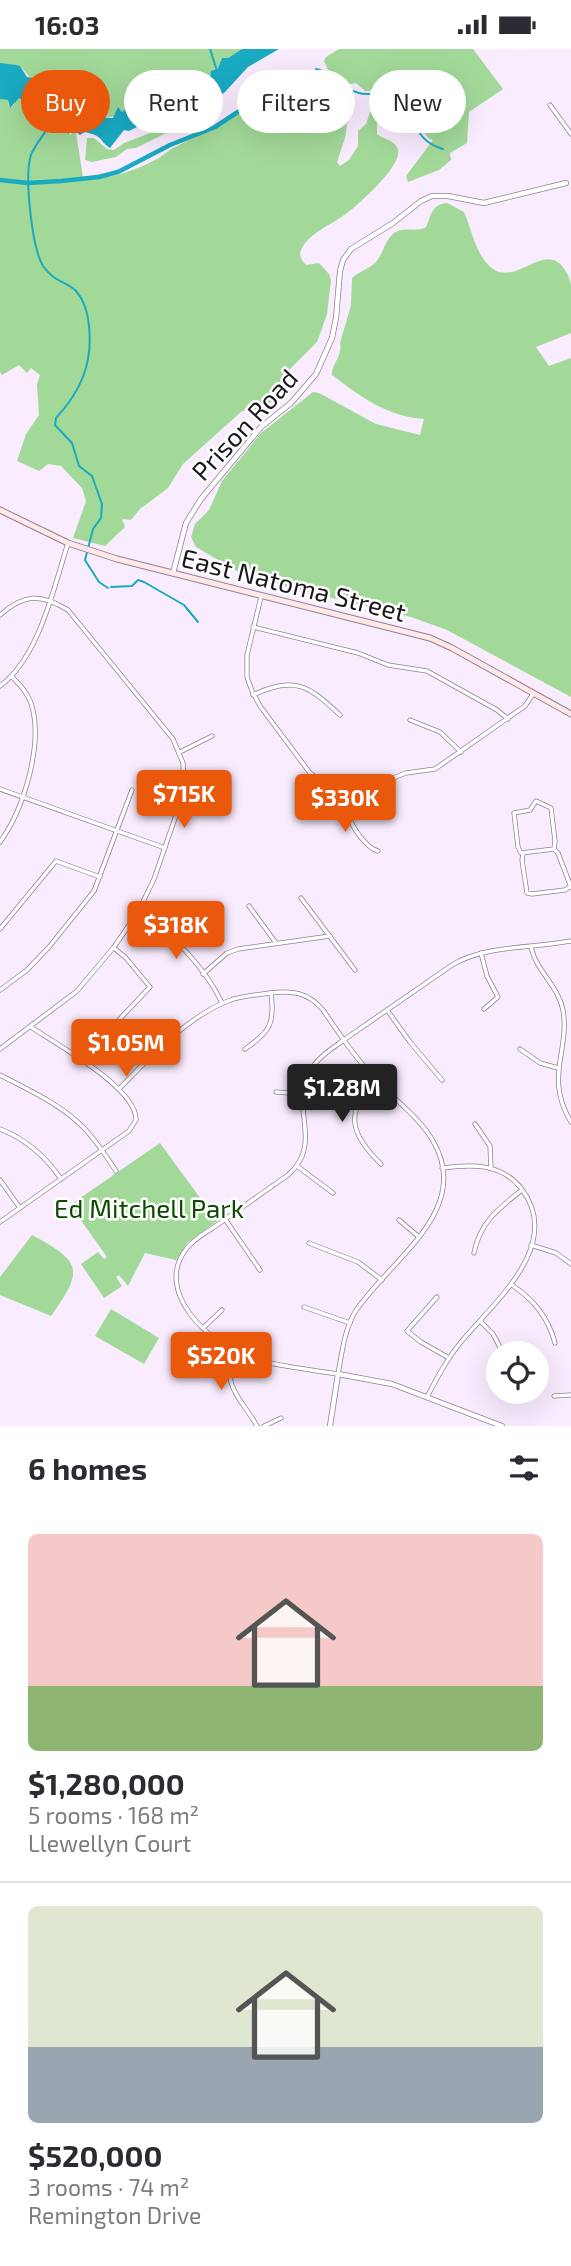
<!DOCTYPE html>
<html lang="en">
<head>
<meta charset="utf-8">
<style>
  :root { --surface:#fff; --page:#f2f2f3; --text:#2b2b33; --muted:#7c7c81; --line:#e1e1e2; --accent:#ea580c }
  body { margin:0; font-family:"Exo 2",sans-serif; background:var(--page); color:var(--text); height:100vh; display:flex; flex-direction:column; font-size:26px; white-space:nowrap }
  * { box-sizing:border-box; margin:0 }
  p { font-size:23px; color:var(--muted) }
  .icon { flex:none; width:38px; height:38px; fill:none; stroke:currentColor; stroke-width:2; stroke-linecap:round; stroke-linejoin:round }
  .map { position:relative; height:1377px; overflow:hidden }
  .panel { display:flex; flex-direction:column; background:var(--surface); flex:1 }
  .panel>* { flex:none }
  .guide { position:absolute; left:21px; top:21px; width:530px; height:63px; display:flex; gap:14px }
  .controls { position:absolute; left:486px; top:1292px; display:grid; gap:14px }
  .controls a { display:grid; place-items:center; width:63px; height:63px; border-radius:50%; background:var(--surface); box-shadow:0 7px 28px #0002; font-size:35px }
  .price { position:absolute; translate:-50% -60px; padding:0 16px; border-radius:7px; background:var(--accent); color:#fff; font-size:23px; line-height:46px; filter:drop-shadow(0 2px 4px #0008) }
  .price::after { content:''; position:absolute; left:50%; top:42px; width:21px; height:16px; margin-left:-10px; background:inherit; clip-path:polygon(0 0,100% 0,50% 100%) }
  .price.active { background:#222; color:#fff }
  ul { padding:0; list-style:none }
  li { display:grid; align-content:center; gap:14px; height:371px; padding:0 28px }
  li+li { border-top:2px solid var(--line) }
  li span { display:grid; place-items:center; height:217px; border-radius:10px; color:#555 }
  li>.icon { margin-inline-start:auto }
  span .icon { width:126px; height:126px; fill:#fffc; stroke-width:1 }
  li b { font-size:30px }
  h2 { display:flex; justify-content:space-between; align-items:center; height:84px; padding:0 28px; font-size:30px }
  .pill { padding:0 24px; border-radius:32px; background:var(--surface); box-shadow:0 7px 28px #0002; font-size:24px; line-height:63px }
  .pill.active { background:var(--accent); color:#fff }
  .status { display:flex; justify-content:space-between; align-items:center; height:49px; padding:0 35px; background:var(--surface); direction:ltr }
  .status svg { height:19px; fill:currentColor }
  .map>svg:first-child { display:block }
</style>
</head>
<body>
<div class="status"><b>16:03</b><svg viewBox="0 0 49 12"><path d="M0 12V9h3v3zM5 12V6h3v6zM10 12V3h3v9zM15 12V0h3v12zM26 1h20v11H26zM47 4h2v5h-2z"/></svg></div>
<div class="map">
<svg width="571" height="1377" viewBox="0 0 571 1377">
  <rect width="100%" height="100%" fill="#faecff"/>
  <g fill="#a2d999">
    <path d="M0,0h242l-14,9h-6l-4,10 -4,1c-6,9 -21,22 -33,24 -6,1 -11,0 -17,3 -7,2 -10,6 -20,8l-3,-5 -19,13 -3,-4 -5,9 -19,-1 -2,-5 -23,-7 -4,-8 -3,2 -3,-4 -2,2 -4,-4 -13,-2 -21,-24h-14l-6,-3z"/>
    <path d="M339,0h134l30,40 -34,23 -2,31 -17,10 1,7 -12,10 -31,12 -2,-6 27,-36 -5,-2c-11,-16 -22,-50 -46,-49 -6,0 -12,2 -17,2l-9,-8 -11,2 -15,-11 -6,-13 2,-4z"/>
    <path d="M311,26l30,23 8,13 -4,27 -8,24 3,4 9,-6 9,-14v-15l8,-7 4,-12 7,1v21c7,6 19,6 21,16 4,16 -39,54 -51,63 -13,10 -35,19 -44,33 -5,7 -3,13 3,19l13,-2 10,11 2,6 -4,34 -7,20 -3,8 -29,29 -6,20 -17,18 -23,2 -59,53 -15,24 -28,21 -9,11 -9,-1 3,8 -20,19 -32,-8 13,-37 -4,-13 -21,-22 -13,-2 -9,7 -22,-10 9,-27 13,-19 -2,-31 3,-9 -9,-7 -4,5 -8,-8 -17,10 -2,-3v-273l8,1 1,7 5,-2 1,-6 4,-1 12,7h7l7,9 -3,5 6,5 -1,5 8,-9 11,2v8l4,5 4,-4 2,2 7,44 22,-4 3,4c17,-3 36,-11 51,-19 6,-4 11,-9 18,-12 45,-23 89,-47 134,-71z"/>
    <polygon points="172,73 176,73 176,79 136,99 127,100 116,108 92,113 85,111 87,89 94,89 107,100 114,101 124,94 166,78"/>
    <path d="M447,154l17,9c8,18 12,45 29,57 24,17 53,-30 72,1 3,5 5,9 6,15 0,16 0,32 0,48l-35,14 13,19 22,-8v339l-124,-67 -36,-13 -164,-40 -51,-30 -5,-10 4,-13 14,-14 13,-29 39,-48 52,-41 6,1 57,31 44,11 4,-16c-38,-3 -63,-22 -92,-44 -1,-11 11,-19 8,-32l11,-38 1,-27c8,-7 17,-9 24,-16 7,-8 9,-22 18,-29 10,-7 22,0 32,-6 6,-13 5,-22 21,-24z"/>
    <polygon points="160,1094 217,1172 187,1194 176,1211 145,1204 128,1237 119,1226 116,1228 122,1237 104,1249 81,1215 98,1203 104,1210 107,1208 70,1156"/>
    <path d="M32,1186c50,27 52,35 19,81l-51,-21v-18z"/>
    <polygon points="111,1260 159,1289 144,1315 95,1287"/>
  </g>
  <path fill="#1aaac2" d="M242,0h37l-31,18 -23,25 -9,6 -41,13 -6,8 -13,4 -1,2 -8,-1v-2l-18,9 -5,-1 -14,18c-13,-9 -5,-11 -25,-16l-5,3 -6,-4 -6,3 -2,-11 -5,-3 -7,1 -6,10v-7l-7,-4 4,-5h-3l1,-5 -6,-1 1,-4 -7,1 -12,-8 -9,10 -2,-8 -8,-1v-36c6,1 13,1 20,3l7,11 6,1 8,12 10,1 7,4 2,-2 3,5 3,-2 4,8 24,7 3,6 16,1 5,-11 4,5 17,-14 5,6 13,-3 5,-5c8,-1 16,-2 23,-4l9,-9 6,-1 10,-5 1,-6 7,-3 4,-10h6z"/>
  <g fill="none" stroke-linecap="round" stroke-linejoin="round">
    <g stroke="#1aaac2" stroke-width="2">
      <polyline points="210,0 216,19"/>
      <path d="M316,20c10,1 13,11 22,16 6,3 14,6 21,8 16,5 25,-8 41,8 19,20 13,39 43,48"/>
      <path d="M48,79c-6,9 -13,17 -17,27 -7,21 1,93 12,111 12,17 23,15 33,25 9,10 12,23 13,35 4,37 -8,65 -33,92l-1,7 17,18 7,23 13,10 10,28 -1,14 -8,11 -8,31 14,22 9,6"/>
      <polyline points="111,538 132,537 138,531 144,533 184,556 198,573"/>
    </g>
    <polyline stroke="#1aaac2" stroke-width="4.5" points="0,131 28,134 61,132 99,128 118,123 170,96 215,78 283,33"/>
    <g stroke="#8e8292" stroke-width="5">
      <g id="minor">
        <polyline points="550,56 571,85"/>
        <polyline points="261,548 247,606 247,628 252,642 260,657 310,724 332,740 359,742 406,724 435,720 525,657 533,645"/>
        <path d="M0,566c24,-21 40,-22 68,-5l105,129 10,24 1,29 -30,87 -16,33 -24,35 -37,44 -77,58"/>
        <polyline points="253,578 358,604 388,616 427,622 497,661 508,670"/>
        <path d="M0,637c39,-28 54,-99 68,-143"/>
        <path d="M253,646c42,-20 56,-9 87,20"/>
        <polyline points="410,671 440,683 461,703"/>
        <polyline points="180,703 212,687"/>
        <polyline points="0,740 165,799"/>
        <path d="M348,743c0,8 -2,16 1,24 3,11 17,32 29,35"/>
        <path d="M0,793c24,-33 44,-99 31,-139 -4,-11 -11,-18 -19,-26"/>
        <polyline points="554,800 521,804 518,798 514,764 530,761 536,752 551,759 555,792 554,800 558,804 571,838"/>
        <polyline points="523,805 522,811 527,844 532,845 565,841 571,837"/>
        <polyline points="301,849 355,921"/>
        <polyline points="249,857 276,894"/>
        <path d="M138,863c33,19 68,57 84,91"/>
        <polyline points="0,880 56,812 100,828"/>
        <path d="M531,898c5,24 27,38 32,63 7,41 -19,67 8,112"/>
        <polyline points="481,904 487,927 498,948 484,960"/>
        <polyline points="203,925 227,904 238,900 330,887"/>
        <polyline points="0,941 27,921 49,898 94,842 132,741"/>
        <polyline points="387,961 410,993 442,1031"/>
        <path d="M245,1000c25,-17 30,-25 26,-56"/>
        <polyline points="520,1000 540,1014 558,1019"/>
        <polyline points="80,1012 150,938 126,909 114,899"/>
        <path d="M0,1026c29,15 60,29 83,52 13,13 23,29 33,44"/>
        <path d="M376,1032c-33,31 -25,54 5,83"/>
        <path d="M119,1040c30,-31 68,-72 109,-88 13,-5 28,-6 42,-8 21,-3 38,-1 53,17 17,25 34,50 55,72 18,19 42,36 55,59 41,70 -45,120 -78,171 -11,19 -13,41 -17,62 -29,-5 -61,-7 -90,-17 -39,-14 -96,-66 -61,-109 8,-10 20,-16 30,-23 24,-17 47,-33 71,-50 39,-34 -4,-72 26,-110 9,-12 22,-19 34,-28l104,-72c32,-20 83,-17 119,-24"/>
        <polyline points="276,1043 301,1045"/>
        <polyline points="475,1075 490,1097 491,1119"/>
        <path d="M0,1080c26,10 46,28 61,50"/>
        <polyline points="297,1117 333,1144"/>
        <polyline points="0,1131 20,1159"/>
        <polyline points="225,1170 260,1221"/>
        <polyline points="399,1171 419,1188"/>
        <path d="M0,1173l129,-91 7,-11c1,-32 -80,-76 -105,-93"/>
        <polyline points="309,1194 358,1213 382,1231"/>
        <polyline points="531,1196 556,1204 571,1215"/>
        <path d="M474,1204c6,-31 24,-44 48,-63"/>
        <path d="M512,1236c22,15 36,32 43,58"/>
        <polyline points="437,1248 407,1282 421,1293 449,1309"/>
        <polyline points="304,1258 350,1274"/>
        <polyline points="480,1272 493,1285 503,1304"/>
        <polyline points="203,1279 222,1261"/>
        <path d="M236,1303c-17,33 6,47 21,74"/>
        <polyline points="554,1347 571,1346"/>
        <path d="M427,1348c10,-19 20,-38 34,-55 32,-39 104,-97 60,-154 -20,-25 -50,-24 -79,-20"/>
        <polyline points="264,1377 281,1369"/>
      </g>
    </g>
    <g stroke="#8e8292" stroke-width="6">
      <g id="tertiary">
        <polyline points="173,524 186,474 201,450 261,378 291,354 316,325 332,289 336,269 340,222 343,211 351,200 393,174 421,152 432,147 448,147 484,154 566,134"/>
        <polyline points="330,1377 338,1325 392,1335 502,1377"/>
      </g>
    </g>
    <g stroke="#8e8292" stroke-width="7">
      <polyline id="secondary" points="0,461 68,494 117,510 430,589 452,599 571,665"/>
    </g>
    <use href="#minor" stroke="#fff" stroke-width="3.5"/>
    <use href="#tertiary" stroke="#fff" stroke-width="4.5"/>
    <use href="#secondary" stroke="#ffe8e7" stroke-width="5"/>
  </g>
  <g text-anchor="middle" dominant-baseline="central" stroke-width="5" stroke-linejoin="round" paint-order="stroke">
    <g font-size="26" fill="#1b161c" stroke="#fff">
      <text transform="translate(244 375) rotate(-47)">Prison Road</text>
      <text transform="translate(294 535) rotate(14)">East Natoma Street</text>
    </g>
    <g font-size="26" fill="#0d4901" stroke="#fff">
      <text x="149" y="1158">Ed Mitchell Park</text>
    </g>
  </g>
</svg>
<div class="controls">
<a><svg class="icon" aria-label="locate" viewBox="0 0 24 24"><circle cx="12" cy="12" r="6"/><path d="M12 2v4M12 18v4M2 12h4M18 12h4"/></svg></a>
</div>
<b class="price" style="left:184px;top:781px">$715K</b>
<b class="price" style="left:345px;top:785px">$330K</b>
<b class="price" style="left:176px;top:912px">$318K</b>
<b class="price" style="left:126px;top:1030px">$1.05M</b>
<b class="price active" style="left:342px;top:1075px">$1.28M</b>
<b class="price" style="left:221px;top:1343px">$520K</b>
<div class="guide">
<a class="pill active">Buy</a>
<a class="pill">Rent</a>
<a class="pill">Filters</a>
<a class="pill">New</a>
</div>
</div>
<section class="panel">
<h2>6 homes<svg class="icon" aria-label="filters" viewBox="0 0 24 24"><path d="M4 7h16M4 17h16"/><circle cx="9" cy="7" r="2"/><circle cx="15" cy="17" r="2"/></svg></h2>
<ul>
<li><span style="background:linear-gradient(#f6c9c9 70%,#8fb573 0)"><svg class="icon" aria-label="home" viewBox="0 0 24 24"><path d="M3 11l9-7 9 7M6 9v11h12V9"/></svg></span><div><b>$1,280,000</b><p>5 rooms · 168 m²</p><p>Llewellyn Court</p></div></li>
<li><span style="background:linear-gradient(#dfe7d0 65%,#9aa5b1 0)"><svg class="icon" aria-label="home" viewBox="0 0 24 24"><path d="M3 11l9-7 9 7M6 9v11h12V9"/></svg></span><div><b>$520,000</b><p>3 rooms · 74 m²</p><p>Remington Drive</p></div></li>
</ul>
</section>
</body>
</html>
